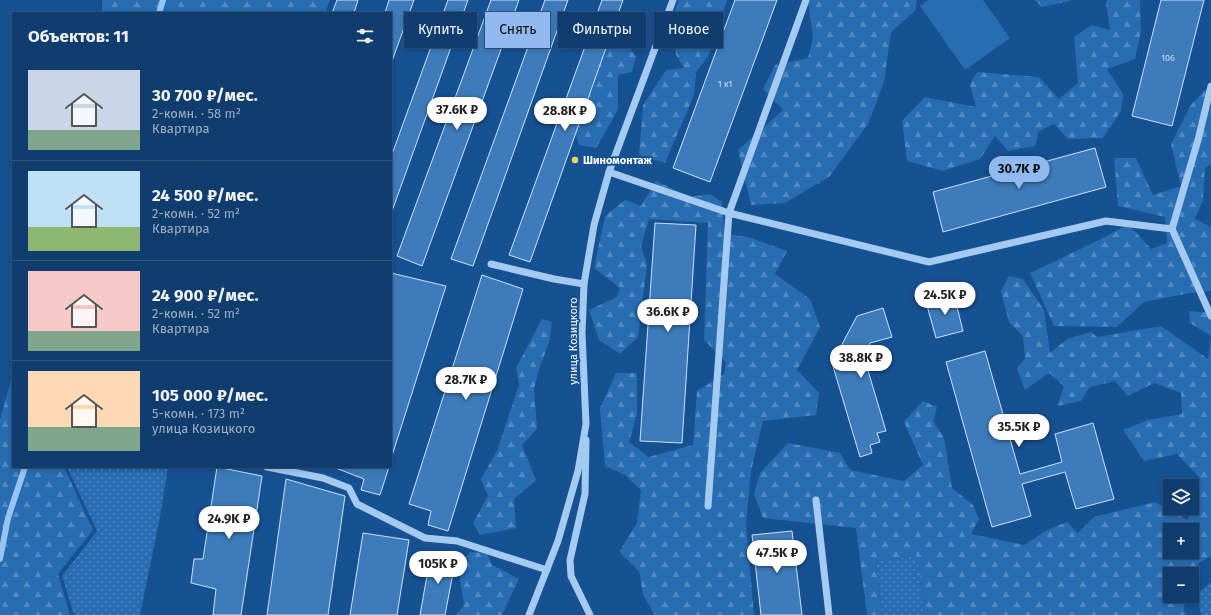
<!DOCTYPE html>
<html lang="ru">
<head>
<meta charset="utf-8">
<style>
  :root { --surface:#103d6e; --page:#194473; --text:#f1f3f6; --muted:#9caec2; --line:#305681; --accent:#90b9f0 }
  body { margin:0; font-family:"Fira Sans",sans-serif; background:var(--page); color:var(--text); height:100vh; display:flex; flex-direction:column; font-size:15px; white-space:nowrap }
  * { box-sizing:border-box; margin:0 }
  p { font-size:13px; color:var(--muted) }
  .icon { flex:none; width:22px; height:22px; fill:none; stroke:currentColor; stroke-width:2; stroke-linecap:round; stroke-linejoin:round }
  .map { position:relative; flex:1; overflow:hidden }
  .sheet { position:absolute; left:12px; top:12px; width:380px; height:456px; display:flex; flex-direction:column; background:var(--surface); border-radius:0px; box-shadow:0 2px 6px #0003,0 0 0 1px var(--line) }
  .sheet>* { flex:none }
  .banner { position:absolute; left:404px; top:12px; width:380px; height:36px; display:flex; gap:8px }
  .fabs { position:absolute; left:1163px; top:479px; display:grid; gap:8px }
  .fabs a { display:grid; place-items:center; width:36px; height:36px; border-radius:0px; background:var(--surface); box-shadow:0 2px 6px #0003,0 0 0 1px var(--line); font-size:20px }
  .price { position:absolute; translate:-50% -34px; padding:0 9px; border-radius:14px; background:#fff; color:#222; font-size:13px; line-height:26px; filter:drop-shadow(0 1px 2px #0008) }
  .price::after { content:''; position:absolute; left:50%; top:24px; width:12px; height:9px; margin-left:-6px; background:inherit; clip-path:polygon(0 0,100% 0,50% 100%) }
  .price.selected { background:var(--accent); color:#111 }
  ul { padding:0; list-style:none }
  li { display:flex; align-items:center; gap:12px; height:100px; padding:0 16px }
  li+li { border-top:1px solid var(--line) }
  li span { display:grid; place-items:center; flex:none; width:112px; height:80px; border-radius:0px; color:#555 }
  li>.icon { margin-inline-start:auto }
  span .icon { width:48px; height:48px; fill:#fffc; stroke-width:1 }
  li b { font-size:17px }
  h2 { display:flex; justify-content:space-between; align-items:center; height:48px; padding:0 16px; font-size:17px }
  .chip { padding:0 14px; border-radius:0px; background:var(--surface); box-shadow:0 2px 6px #0003,0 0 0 1px var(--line); font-size:14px; line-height:36px }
  .chip.selected { background:var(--accent); color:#111 }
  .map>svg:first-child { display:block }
</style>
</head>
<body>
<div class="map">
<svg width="1211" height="615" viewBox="0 0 1211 615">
  <defs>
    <pattern id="grass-dots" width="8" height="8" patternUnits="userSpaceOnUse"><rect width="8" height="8" fill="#286cb1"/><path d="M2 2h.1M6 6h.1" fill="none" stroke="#5389c1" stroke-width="1.8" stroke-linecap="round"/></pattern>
    <pattern id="forest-firs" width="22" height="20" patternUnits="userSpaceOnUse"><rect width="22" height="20" fill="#286cb1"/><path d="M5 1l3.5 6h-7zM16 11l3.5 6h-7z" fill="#5389c1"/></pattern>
  </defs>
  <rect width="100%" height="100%" fill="#165192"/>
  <g fill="url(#grass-dots)">
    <polygon points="67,467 168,467 161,512 140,615 74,615 62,576 97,531"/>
    <polygon points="917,556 924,615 882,615 876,561"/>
    <polygon points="1211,582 1211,615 1201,615 1197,594"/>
  </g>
  <g fill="url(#forest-firs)" fill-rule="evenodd">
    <polygon points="102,0 330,0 325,13 102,13"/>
    <polygon points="679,0 727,0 708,57 696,72 694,95 665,163 639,155 643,105 666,70 684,68 676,55 671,21"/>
    <polygon points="808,0 917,0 915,11 891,32 884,82 868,124 829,177 785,203 751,205 738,150 783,110 763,89 775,65 808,58 813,38"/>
    <polygon points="1035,0 1071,0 1070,1 1042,7"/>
    <polygon points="1107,0 1140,0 1141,31 1135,59 1107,69 1123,94 1121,111 1103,138 1068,139 1054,124 1039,131 1035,146 1008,151 995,136 980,159 943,171 907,161 902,121 925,97 976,107 970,85 977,72 1039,77 1059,99 1078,83 1074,37 1091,25 1110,30 1106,3"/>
    <polygon points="620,36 636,57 632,72 618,75 618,110 596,148 579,145 571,120 595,47"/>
    <polygon points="1211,84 1211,164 1205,168 1203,200 1195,219 1211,227 1211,291 1190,293 1144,302 1117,327 1054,326 1030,273 1105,237 1128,224 1151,249 1167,243 1165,217 1118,206 1114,158 1136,158 1153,195 1181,186 1171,144 1190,106"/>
    <polygon points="656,181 690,197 710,194 722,202 724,233 751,238 787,251 775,274 810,299 820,327 797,370 819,393 816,415 763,421 751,471 746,524 754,615 655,615 643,595 639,571 619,552 637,523 641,490 625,475 605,466 600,408 616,373 637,373 637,414 629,442 649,457 693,445 697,391 724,374 726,362 704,340 708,223 649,219 641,246 647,265 638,337 620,354 599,340 589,310 617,297 620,288 594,268 605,216 625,200 641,206"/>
    <path d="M1009,276l14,3 21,31 6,43 17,-14 24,-7 6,5 64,-11 47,33 3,-23 -21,-13 -1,-12 22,2v243l-12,7 -7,15v-4h-22v22h15l-1,15 3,4h-263l-7,-59 -41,5 6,54h-15l-11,-87 -93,-10 -9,-24 6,-21 28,-30 52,10 10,17 54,11 19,-16 -19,-43 19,-21 14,6 -4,14 11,17 8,50 21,17 6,14 -8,15 53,11 23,-15 20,-8 11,11 16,-16 61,-15 33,18 3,-12h1l7,-31 -22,-23 -33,7 -21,-31 25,-10 34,-6 -1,-21 -27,-10 -26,13 -13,-15 -25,6 -9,14 -24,5 7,-20 -15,-13 -24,17 -8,-21 8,-11 -2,-22 -14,-14 -8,-31zM1170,530h22v22h-22z"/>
    <polygon points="542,319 552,322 549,343 540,366 534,389 537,429 522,445 536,480 514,499 516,528 480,535 473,523 488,496 481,479 497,451 519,385 516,368"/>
    <polygon points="13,373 13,467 64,467 93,530 58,574 70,615 0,615 0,420"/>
    <polygon points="470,552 487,553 492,565 519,579 502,615 456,615 464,605 458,568"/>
  </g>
  <polygon fill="#286cb1" points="928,0 983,0 1010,38 965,70 920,6"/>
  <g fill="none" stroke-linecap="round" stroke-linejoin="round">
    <g stroke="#96c5f3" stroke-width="6">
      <polyline points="159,13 163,0"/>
      <polyline points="0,559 8,518 25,467"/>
    </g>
  </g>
  <g fill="#3e7bba" stroke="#cbe3fc">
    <polygon points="337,0 358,0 354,13 332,13"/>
    <polygon points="389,0 414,0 391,64 391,13 385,13"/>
    <polygon points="448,0 468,0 391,214 391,157"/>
    <polygon points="491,0 519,0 422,266 397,256"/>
    <polygon points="545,0 568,0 473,266 451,259"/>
    <polygon points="602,0 623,0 530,262 509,255"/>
    <polygon points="735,0 777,0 710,182 673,168"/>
    <polygon points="1161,0 1204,0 1172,126 1132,116"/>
    <polygon points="1095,148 1106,187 943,232 933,192"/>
    <polygon points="655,223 696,225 682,443 640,441"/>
    <polygon points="391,273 446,286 391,459"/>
    <polygon points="482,275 523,289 448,531 428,525 431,511 409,504"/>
    <polygon points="954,295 963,331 936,338 926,302"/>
    <polygon points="883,308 892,337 870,343 864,357 886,431 877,433 880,442 870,445 872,453 860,457 832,363 857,316"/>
    <polygon points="985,351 1020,474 1062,462 1055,434 1093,423 1114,499 1076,509 1065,472 1022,484 1031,516 992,527 946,362"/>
    <polygon points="217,467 262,476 241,615 213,615 216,589 191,583 194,559 203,559"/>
    <polygon points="333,467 389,467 380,495 361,490 364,479"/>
    <polygon points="286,479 345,496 328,615 267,615"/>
    <polygon points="792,531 802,615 761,615 752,535"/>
    <polygon points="363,533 409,540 397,615 350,615"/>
    <polygon points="1170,534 1170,552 1169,553 1163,536"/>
    <polygon points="431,553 456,557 445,615 420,615"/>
  </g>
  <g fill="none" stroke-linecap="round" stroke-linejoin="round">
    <g stroke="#a4caf1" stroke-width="7">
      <polyline points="609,172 729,213 929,262 1106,221 1172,229 1211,316"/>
      <polyline points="1172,229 1198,140 1211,86"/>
      <polyline points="491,264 554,279 584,284"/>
      <polyline points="586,440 585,494 570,560 571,576 590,615"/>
      <polyline points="267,467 323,478 349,488 357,504 425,538 457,541 547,570"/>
      <polyline points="816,500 829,615"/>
      <polyline points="708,506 729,213 806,0"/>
      <polyline points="529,615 558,541 578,471 586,424 582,333 584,284 594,225 609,172 673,0"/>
    </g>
  </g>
  <circle fill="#ffcc64" stroke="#165192" stroke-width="1.5" cx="575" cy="160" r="4"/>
  <g text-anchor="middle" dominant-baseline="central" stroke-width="3.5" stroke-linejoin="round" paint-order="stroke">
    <g font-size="9" fill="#cfdeee">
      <text x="1168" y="58">106</text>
      <text x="725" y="84">1 к1</text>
    </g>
    <g font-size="11" font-weight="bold" fill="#fff" stroke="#165192" text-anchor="start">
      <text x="583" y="160">Шиномонтаж</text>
    </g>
    <g font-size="11" fill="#fff" stroke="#165192">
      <text transform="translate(573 341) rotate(-90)">улица Козицкого</text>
    </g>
  </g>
</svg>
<div class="fabs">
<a><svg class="icon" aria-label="layers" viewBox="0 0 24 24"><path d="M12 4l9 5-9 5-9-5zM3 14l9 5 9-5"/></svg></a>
<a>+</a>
<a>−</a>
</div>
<b class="price" style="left:457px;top:131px">37.6K ₽</b>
<b class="price" style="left:565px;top:132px">28.8K ₽</b>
<b class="price selected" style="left:1019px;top:190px">30.7K ₽</b>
<b class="price" style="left:945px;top:316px">24.5K ₽</b>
<b class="price" style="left:668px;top:333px">36.6K ₽</b>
<b class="price" style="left:861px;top:379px">38.8K ₽</b>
<b class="price" style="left:466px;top:401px">28.7K ₽</b>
<b class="price" style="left:1019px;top:448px">35.5K ₽</b>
<b class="price" style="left:229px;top:540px">24.9K ₽</b>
<b class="price" style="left:777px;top:574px">47.5K ₽</b>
<b class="price" style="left:438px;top:585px">105K ₽</b>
<div class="banner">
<a class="chip">Купить</a>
<a class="chip selected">Снять</a>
<a class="chip">Фильтры</a>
<a class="chip">Новое</a>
</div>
<section class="sheet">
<h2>Объектов: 11<svg class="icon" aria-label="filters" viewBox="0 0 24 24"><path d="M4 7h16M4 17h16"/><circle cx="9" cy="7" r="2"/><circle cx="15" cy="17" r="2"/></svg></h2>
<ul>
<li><span style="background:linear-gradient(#c9d6e8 75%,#7fa58c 0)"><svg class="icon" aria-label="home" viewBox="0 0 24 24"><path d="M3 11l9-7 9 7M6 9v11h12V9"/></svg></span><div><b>30 700 ₽/мес.</b><p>2-комн. · 58 m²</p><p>Квартира</p></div></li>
<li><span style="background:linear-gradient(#bfe0f5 70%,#8fb573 0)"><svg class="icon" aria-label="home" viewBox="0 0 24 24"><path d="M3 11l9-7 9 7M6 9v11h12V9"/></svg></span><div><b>24 500 ₽/мес.</b><p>2-комн. · 52 m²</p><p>Квартира</p></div></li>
<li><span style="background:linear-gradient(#f6c9c9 75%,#7fa58c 0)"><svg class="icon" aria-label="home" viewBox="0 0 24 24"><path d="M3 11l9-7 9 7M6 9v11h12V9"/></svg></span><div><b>24 900 ₽/мес.</b><p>2-комн. · 52 m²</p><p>Квартира</p></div></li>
<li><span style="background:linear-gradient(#ffd9b3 70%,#7fa58c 0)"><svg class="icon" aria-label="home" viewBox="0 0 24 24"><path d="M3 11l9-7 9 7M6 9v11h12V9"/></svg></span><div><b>105 000 ₽/мес.</b><p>5-комн. · 173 m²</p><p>улица Козицкого</p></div></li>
</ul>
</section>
</div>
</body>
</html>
